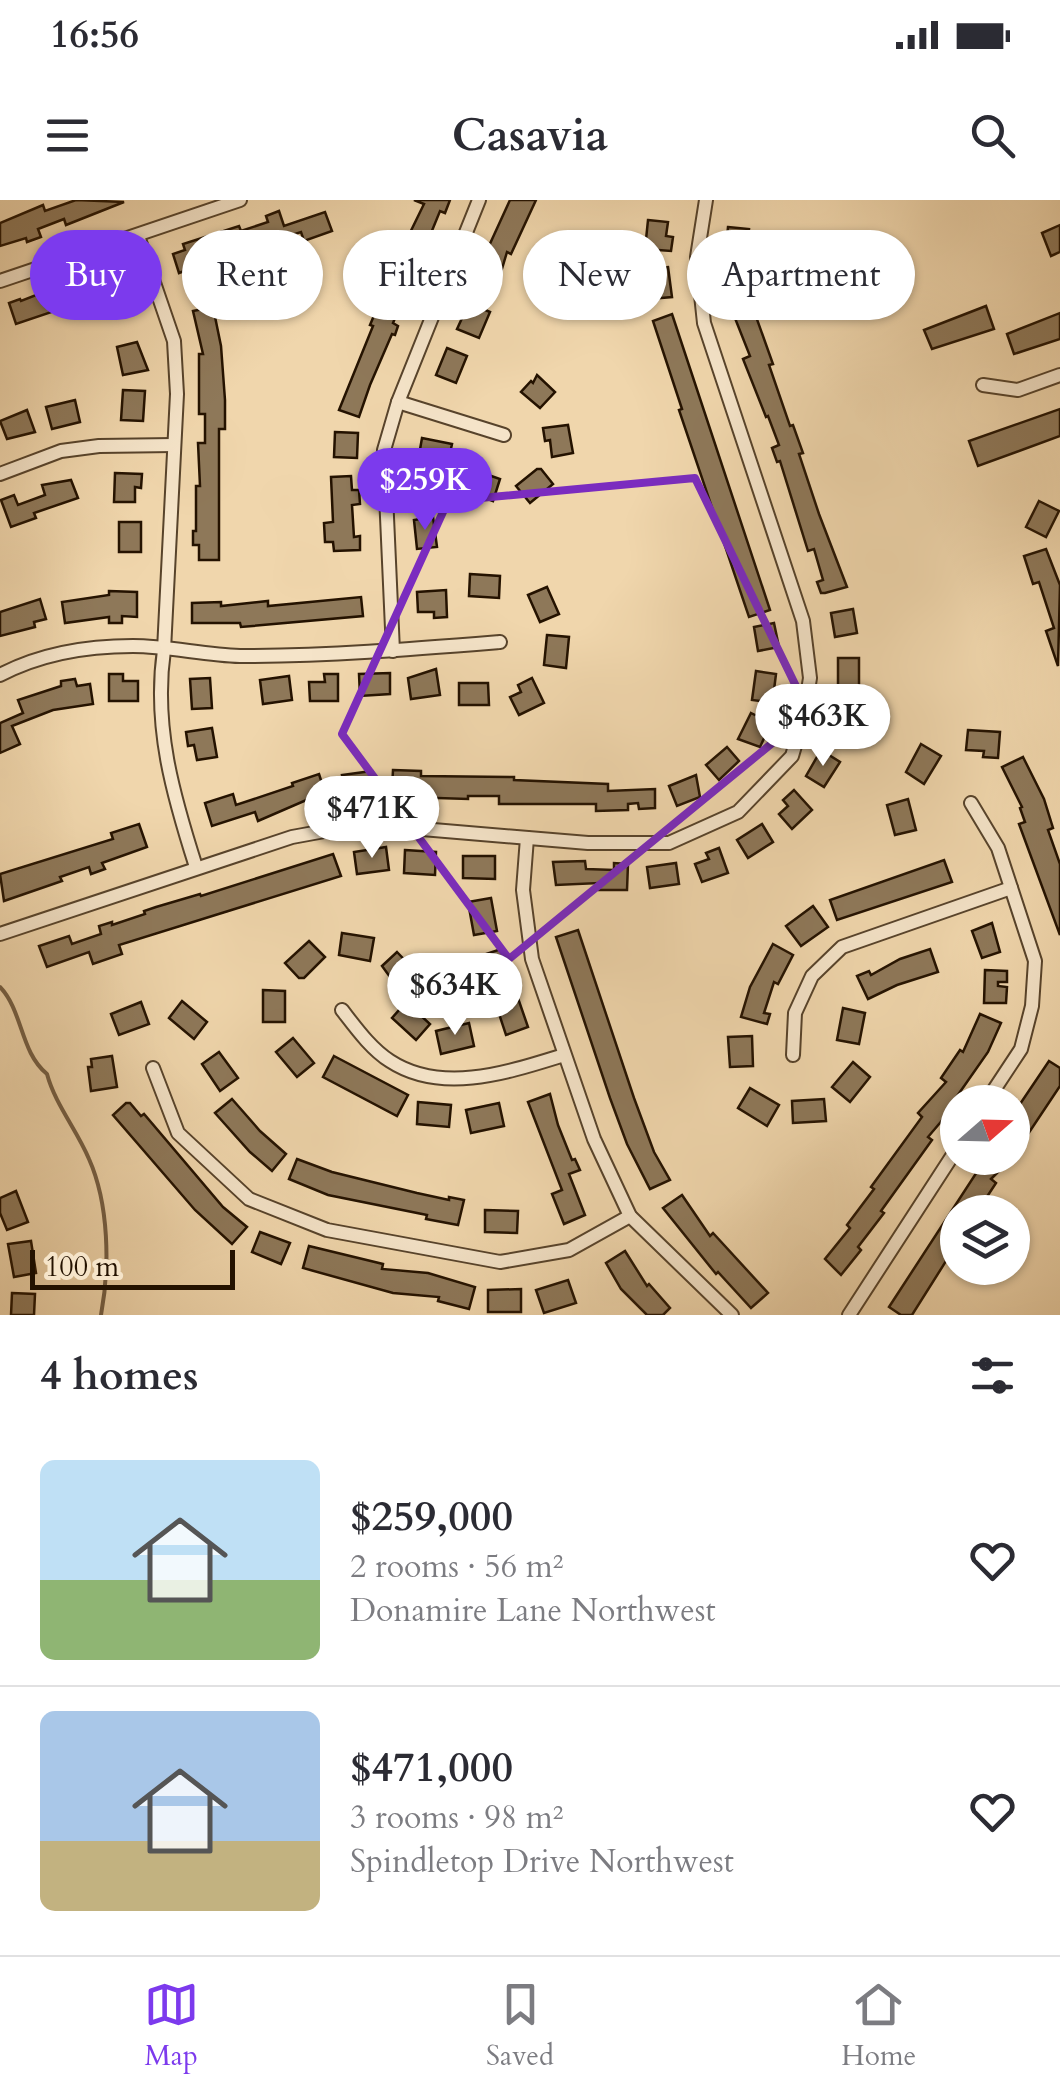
<!DOCTYPE html>
<html lang="en">
<head>
<meta charset="utf-8">
<style>
  :root { --surface:#fff; --page:#f2f2f3; --text:#2b2b33; --muted:#7c7c81; --line:#e1e1e2; --accent:#7c3aed }
  body { margin:0; font-family:Cardo,serif; background:var(--page); color:var(--text); height:100vh; display:flex; flex-direction:column; font-size:38px; white-space:nowrap }
  * { box-sizing:border-box; margin:0 }
  p { font-size:32px; color:var(--muted) }
  .icon { flex:none; width:55px; height:55px; fill:none; stroke:currentColor; stroke-width:2; stroke-linecap:round; stroke-linejoin:round }
  .map { position:relative; height:1115px; overflow:hidden }
  .side { display:flex; flex-direction:column; background:var(--surface); flex:1 }
  .side>* { flex:none }
  .top-card { position:absolute; left:30px; top:30px; width:1000px; height:90px; display:flex; gap:20px }
  .needle { width:65px; rotate:70deg }
  .fabs { position:absolute; left:940px; top:885px; display:grid; gap:20px }
  .fabs a { display:grid; place-items:center; width:90px; height:90px; border-radius:50%; background:var(--surface); box-shadow:0 2px 8px #0004; font-size:50px }
  .scale { position:absolute; left:30px; bottom:25px; width:205px; box-sizing:border-box; padding-left:10px; border:5px solid #241200; border-top:0; font-size:28px; line-height:35px; white-space:nowrap; color:#241200; -webkit-text-stroke:8px #f5e4c9; paint-order:stroke }
  .price { position:absolute; translate:-50% -85px; padding:0 22px; border-radius:35px; background:#fff; color:#222; font-size:32px; line-height:65px; filter:drop-shadow(0 2px 5px #0008) }
  .price::after { content:''; position:absolute; left:50%; top:60px; width:30px; height:22px; margin-left:-15px; background:inherit; clip-path:polygon(0 0,100% 0,50% 100%) }
  .price.current { background:var(--accent); color:#fff }
  ul { padding:0; list-style:none }
  li { display:flex; align-items:center; gap:30px; height:250px; padding:0 40px }
  li+li { border-top:2px solid var(--line) }
  li span { display:grid; place-items:center; flex:none; width:280px; height:200px; border-radius:15px; color:#555 }
  li>.icon { margin-inline-start:auto }
  span .icon { width:120px; height:120px; fill:#fffc; stroke-width:1 }
  li b { font-size:42px }
  h2 { display:flex; justify-content:space-between; align-items:center; height:120px; padding:0 40px; font-size:42px }
  .tag { padding:0 35px; border-radius:45px; background:var(--surface); box-shadow:0 2px 8px #0004; font-size:35px; line-height:90px }
  .tag.current { background:var(--accent); color:#fff }
  .status { display:flex; justify-content:space-between; align-items:center; height:70px; padding:0 50px; background:var(--surface); direction:ltr }
  .status svg { height:28px; fill:currentColor }
  header { display:flex; justify-content:space-between; align-items:center; height:130px; padding:0 40px; background:var(--surface); font-size:45px; font-weight:700 }
  .tab-bar { display:flex; justify-content:space-around; align-items:center; height:140px; border-top:2px solid var(--line); background:var(--surface); font-size:28px; color:var(--muted) }
  .tab-bar a { display:grid; justify-items:center; gap:5px }
  .tab-bar .current { color:var(--accent) }
  .map>svg:first-child { display:block }
</style>
</head>
<body>
<div class="status"><b>16:56</b><svg viewBox="0 0 49 12"><path d="M0 12V9h3v3zM5 12V6h3v6zM10 12V3h3v9zM15 12V0h3v12zM26 1h20v11H26zM47 4h2v5h-2z"/></svg></div>
<header><svg class="icon" aria-label="menu" viewBox="0 0 24 24"><path d="M4 6h16M4 12h16M4 18h16"/></svg>Casavia<svg class="icon" aria-label="search" viewBox="0 0 24 24"><circle cx="10" cy="10" r="6"/><path d="M15 15l6 6"/></svg></header>
<div class="map">
<svg width="1060" height="1115" viewBox="0 0 1060 1115">
  <rect width="100%" height="100%" fill="#f0d6ac"/>
  <filter id="stains"><feTurbulence type="fractalNoise" baseFrequency=".002" numOctaves="4"/><feColorMatrix values="0 0 0 0 .2 0 0 0 0 .09 0 0 0 0 .02 0 0 0 .5 -.17"/></filter>
  <radialGradient id="worn" r=".72"><stop offset=".6" stop-color="#630" stop-opacity="0"/><stop offset="1" stop-color="#630" stop-opacity=".3"/></radialGradient>
  <g fill="none" stroke-linecap="round" stroke-linejoin="round">
    <path stroke="#755f44" stroke-width="4" d="M0,787c23,24 20,65 47,87 8,30 30,56 42,85 20,45 21,108 12,156"/>
  </g>
  <g fill="#8e7859" stroke="#241200" stroke-width="2.5">
    <polygon points="76,0 124,2 66,25 64,19 38,29 41,37 27,42 26,38 0,46 0,23 43,5 45,11"/>
    <polygon points="414,0 450,0 445,13 440,11 429,38 434,40 410,95 405,94 393,123 398,126 395,135 392,134 370,185 359,217 339,210 373,126 370,125 381,99 385,100 405,43 424,4"/>
    <polygon points="510,0 536,0 511,54 507,52 495,92 476,87 483,59"/>
    <polygon points="279,11 284,26 325,12 332,31 304,41 301,32 260,45 259,42 179,73 173,54 185,50 183,44 239,26 241,31 268,22 266,16"/>
    <polygon points="648,20 668,22 666,36 673,37 671,51 645,49"/>
    <polygon points="1060,25 1060,52 1051,56 1042,33"/>
    <polygon points="728,27 749,29 747,47 753,82 744,83 773,164 769,165 790,226 793,225 803,253 799,254 819,314 847,387 825,393 821,393 817,382 823,380 814,349 808,351 780,261 777,262 772,248 779,245 768,216 766,217 743,159 750,156 729,103 725,57"/>
    <polygon points="668,67 672,97 650,99 647,69"/>
    <polygon points="106,69 108,76 121,70 129,89 61,113 60,109 16,124 9,103 20,99 21,101 67,83 68,89 95,80 92,75"/>
    <polygon points="469,103 490,112 479,138 457,129"/>
    <polygon points="986,106 994,129 932,149 924,130"/>
    <polygon points="213,107 221,146 225,200 225,229 219,229 219,360 199,360 199,345 193,345 193,331 196,331 196,286 200,286 198,243 205,243 205,214 199,214 199,154 203,154 193,111"/>
    <polygon points="1060,113 1060,139 1014,154 1007,134"/>
    <polygon points="672,114 770,410 749,417 679,210 682,209 653,121"/>
    <polygon points="137,142 148,170 123,175 117,147"/>
    <polygon points="447,148 467,156 456,183 436,175"/>
    <polygon points="537,175 555,192 540,208 521,192 531,181 533,183"/>
    <polygon points="123,190 145,191 143,221 121,220"/>
    <polygon points="75,200 80,222 52,229 46,207"/>
    <polygon points="1060,209 1060,236 978,266 969,241"/>
    <polygon points="27,210 35,232 7,239 0,221"/>
    <polygon points="568,225 573,253 552,257 550,240 545,241 543,228"/>
    <polygon points="335,232 358,233 357,258 334,257"/>
    <polygon points="422,238 452,244 447,267 418,261"/>
    <polygon points="537,269 541,269 553,284 530,303 516,286"/>
    <polygon points="477,271 500,279 493,301 469,292"/>
    <polygon points="115,273 142,274 141,288 135,287 135,302 114,302"/>
    <polygon points="351,276 352,290 359,290 360,304 352,305 354,337 360,336 360,350 334,351 333,342 325,342 324,323 333,322 331,277"/>
    <polygon points="71,280 78,298 34,313 36,318 11,327 1,300 14,295 18,305 45,295 42,285"/>
    <polygon points="1039,301 1059,311 1046,337 1026,327"/>
    <polygon points="433,317 437,347 417,349 414,320"/>
    <rect x="119" y="322" width="22" height="30"/>
    <polygon points="1046,349 1060,385 1058,466 1046,431 1054,428 1039,382 1033,384 1024,356"/>
    <polygon points="470,374 500,376 499,398 469,396"/>
    <polygon points="547,387 559,414 540,422 528,395"/>
    <polygon points="446,390 447,417 434,418 434,412 418,412 417,392"/>
    <polygon points="109,391 137,392 137,417 122,416 122,423 109,423 109,417 65,423 62,402 109,395"/>
    <polygon points="361,397 363,416 241,427 240,423 192,423 192,403 221,402 221,406 268,401 268,406"/>
    <polygon points="40,399 46,419 34,422 35,427 0,436 0,412"/>
    <polygon points="853,409 857,433 835,437 831,413"/>
    <polygon points="774,423 779,447 758,451 754,427"/>
    <polygon points="547,435 569,437 566,468 544,465"/>
    <polygon points="838,458 859,458 859,488 838,487"/>
    <polygon points="436,469 440,495 411,499 408,478"/>
    <polygon points="756,471 776,474 774,490 780,491 778,503 752,500"/>
    <polygon points="390,473 390,494 360,496 359,474"/>
    <polygon points="109,474 123,474 123,481 138,481 138,501 109,501"/>
    <polygon points="324,474 338,474 338,501 310,501 309,482 325,482"/>
    <polygon points="289,476 292,500 263,504 260,480"/>
    <polygon points="210,478 212,508 192,509 190,479"/>
    <polygon points="532,478 544,503 519,515 510,497 521,492 518,485"/>
    <polygon points="75,479 77,486 90,484 93,504 53,510 12,526 20,544 0,553 0,523 23,513 18,500 61,486 61,481"/>
    <polygon points="459,483 488,483 489,505 459,505"/>
    <polygon points="838,504 858,510 851,537 825,530 828,518 834,520"/>
    <polygon points="751,513 771,523 760,547 738,539"/>
    <polygon points="212,528 217,557 197,560 194,545 188,546 186,532"/>
    <polygon points="968,530 1000,532 998,558 983,557 984,551 966,550"/>
    <polygon points="921,544 941,556 924,584 906,572"/>
    <polygon points="727,547 739,561 719,580 706,565"/>
    <polygon points="821,550 840,562 824,587 806,576"/>
    <polygon points="1023,557 1044,599 1053,628 1048,630 1060,664 1060,735 1019,624 1025,622 1020,608 1022,607 1002,567"/>
    <polygon points="393,570 421,571 421,576 514,577 514,580 608,584 608,591 655,589 655,608 639,609 638,603 628,604 628,610 596,611 596,604 499,604 499,596 468,596 468,599 406,597 406,590 392,589"/>
    <polygon points="372,571 375,592 346,596 342,575"/>
    <polygon points="319,574 327,599 313,604 311,598 258,621 255,612 212,626 205,603 233,594 236,605 293,586 292,583"/>
    <polygon points="696,575 700,597 677,606 669,586"/>
    <polygon points="794,590 812,610 792,629 779,614 788,606 783,600"/>
    <polygon points="908,599 916,630 895,635 887,605"/>
    <polygon points="139,624 147,647 102,663 105,669 91,674 89,667 60,677 62,681 4,701 0,674 113,639 111,633"/>
    <polygon points="762,624 773,642 748,658 737,640"/>
    <polygon points="386,647 389,670 357,674 354,652"/>
    <polygon points="719,648 728,673 702,682 695,664 709,659 706,653"/>
    <polygon points="405,650 436,652 435,675 404,673"/>
    <polygon points="333,654 341,676 119,745 122,754 93,764 89,752 47,767 39,746 69,736 72,744 101,734 99,726 112,722 112,725 145,714 144,711 156,707 200,694 201,696"/>
    <polygon points="463,656 495,656 495,679 463,678"/>
    <polygon points="944,660 952,682 837,720 830,700"/>
    <polygon points="585,661 586,669 614,670 614,663 628,664 627,690 599,690 599,683 556,685 553,662"/>
    <polygon points="676,663 679,684 650,688 647,667"/>
    <polygon points="491,698 497,731 474,735 468,702"/>
    <polygon points="813,706 828,727 801,746 786,726"/>
    <polygon points="992,723 1000,752 982,758 972,731"/>
    <polygon points="578,730 634,898 654,952 670,980 650,989 627,944 610,898 556,737"/>
    <polygon points="342,733 374,738 370,761 339,755"/>
    <polygon points="309,741 325,757 304,778 299,778 285,763"/>
    <polygon points="773,744 793,755 778,784 774,782 764,813 770,814 767,824 741,817 750,787"/>
    <polygon points="501,749 528,827 506,835 480,756"/>
    <polygon points="930,749 938,772 897,785 868,799 857,776 869,771 871,775 900,759"/>
    <polygon points="397,752 419,775 401,792 382,766"/>
    <polygon points="985,770 1007,771 1007,782 998,782 998,786 1007,787 1006,803 984,803"/>
    <polygon points="263,790 285,791 285,822 263,822"/>
    <polygon points="182,801 207,822 194,839 169,818"/>
    <polygon points="141,802 149,824 119,835 111,814"/>
    <polygon points="406,802 430,824 416,840 392,818"/>
    <polygon points="843,808 865,813 859,844 837,840"/>
    <polygon points="980,814 1001,823 988,852 953,902 956,904 928,937 932,940 881,1011 884,1013 858,1047 861,1050 841,1075 825,1059 850,1028 847,1025 874,989 871,987 922,917 918,913 946,882 941,878 960,850 963,852"/>
    <polygon points="469,823 474,846 441,854 436,831"/>
    <polygon points="752,836 753,866 730,867 728,837"/>
    <polygon points="293,838 314,863 297,877 276,852"/>
    <polygon points="219,852 238,878 220,891 202,864"/>
    <polygon points="112,856 117,887 91,891 88,867 92,867 91,859"/>
    <polygon points="334,856 408,895 397,916 323,877"/>
    <polygon points="1049,861 1060,868 1060,886 1012,958 1012,916"/>
    <polygon points="853,862 870,877 850,902 832,887"/>
    <polygon points="750,888 779,905 767,926 738,908"/>
    <polygon points="550,894 558,925 572,960 575,959 580,970 569,974 585,1015 564,1024 552,994 562,990 528,902"/>
    <polygon points="232,899 260,931 286,954 272,971 250,952 215,913"/>
    <polygon points="824,899 826,921 793,923 792,901"/>
    <polygon points="418,902 451,905 449,927 417,924"/>
    <polygon points="126,903 130,903 141,916 144,914 223,1007 247,1027 232,1044 195,1010 113,915"/>
    <polygon points="499,903 504,926 471,933 466,910"/>
    <polygon points="986,958 1012,958 991,979 996,983 977,1012 958,1012 958,1042 912,1115 901,1115 889,1107"/>
    <polygon points="297,959 332,972 417,993 449,1000 449,997 464,1000 458,1025 426,1019 427,1015 328,995 289,979"/>
    <polygon points="16,991 28,1022 7,1030 0,1013 0,998"/>
    <polygon points="682,995 710,1036 713,1033 768,1093 751,1108 718,1072 716,1074 663,1008"/>
    <polygon points="485,1010 518,1011 517,1033 485,1032"/>
    <polygon points="260,1032 290,1043 281,1064 252,1052"/>
    <polygon points="31,1041 36,1073 14,1077 8,1044"/>
    <polygon points="309,1046 383,1064 382,1069 428,1073 475,1087 469,1109 438,1101 439,1097 393,1093 303,1068"/>
    <polygon points="625,1051 647,1086 649,1084 670,1108 663,1115 647,1115 621,1089 606,1063"/>
    <polygon points="568,1080 576,1103 544,1113 536,1090"/>
    <polygon points="521,1089 521,1112 488,1112 488,1090"/>
    <polygon points="12,1093 35,1094 34,1115 11,1115"/>
  </g>
  <g fill="none" stroke-linecap="round" stroke-linejoin="round">
    <g stroke="#57432b" stroke-width="16">
      <g id="street">
        <path d="M138,36l36,105 3,53 -13,256c-11,76 9,145 32,217"/>
        <polyline points="0,81 240,0"/>
        <polyline points="983,185 1018,190 1060,175"/>
        <polyline points="398,202 504,235"/>
        <polyline points="0,274 61,251 99,246 174,245"/>
        <polyline points="393,451 384,250 398,202 479,0"/>
        <path d="M0,475c40,-21 88,-29 133,-29 35,0 71,9 107,10 87,0 173,-7 260,-14"/>
        <polyline points="971,603 998,648 1035,761 1032,806 1021,849 986,902"/>
        <polyline points="527,638 523,690 532,759 594,939 630,1016 732,1115"/>
        <polyline points="0,734 292,637 363,624 588,643 669,643 738,612 792,556 804,515 810,478 803,421 704,123 697,57 706,0"/>
        <path d="M342,810c14,18 29,39 48,51 52,34 119,11 174,-6"/>
        <polyline points="793,855 795,813 812,776 842,747 1011,688"/>
        <polyline points="153,868 178,933 249,999 327,1030 500,1062 569,1050 630,1016"/>
        <polyline points="849,1115 958,947"/>
      </g>
    </g>
    <use href="#street" stroke="#f5e4c9" stroke-width="12"/>
  </g>
  <path fill="none" stroke="#7b2cbf" stroke-width="8" stroke-linejoin="round" d="M695,278l114,235 -300,246 -167,-225 106,-233z"/>
  <rect width="100%" height="100%" filter="url(#stains)"/>
  <rect width="100%" height="100%" fill="url(#worn)"/>
</svg>
<div class="fabs">
<a><svg class="needle" viewBox="-14 -14 28 28"><path d="M0-13l5 13h-10z" fill="#e53935"/><path d="M0 13l5-13h-10z" fill="#7c7c81"/></svg></a>
<a><svg class="icon" aria-label="layers" viewBox="0 0 24 24"><path d="M12 4l9 5-9 5-9-5zM3 14l9 5 9-5"/></svg></a>
</div>
<div class="scale">100 m</div>
<b class="price current" style="left:425px;top:333px">$259K</b>
<b class="price" style="left:823px;top:569px">$463K</b>
<b class="price" style="left:372px;top:661px">$471K</b>
<b class="price" style="left:455px;top:838px">$634K</b>
<div class="top-card">
<a class="tag current">Buy</a>
<a class="tag">Rent</a>
<a class="tag">Filters</a>
<a class="tag">New</a>
<a class="tag">Apartment</a>
</div>
</div>
<section class="side">
<h2>4 homes<svg class="icon" aria-label="filters" viewBox="0 0 24 24"><path d="M4 7h16M4 17h16"/><circle cx="9" cy="7" r="2"/><circle cx="15" cy="17" r="2"/></svg></h2>
<ul>
<li><span style="background:linear-gradient(#bfe0f5 60%,#8fb573 0)"><svg class="icon" aria-label="home" viewBox="0 0 24 24"><path d="M3 11l9-7 9 7M6 9v11h12V9"/></svg></span><div><b>$259,000</b><p>2 rooms · 56 m²</p><p>Donamire Lane Northwest</p></div><svg class="icon" aria-label="heart" viewBox="0 0 24 24"><path d="M12 20l-8-8c-3-5 5-10 8-4 3-6 11-1 8 4z"/></svg></li>
<li><span style="background:linear-gradient(#a9c7e8 65%,#c2b280 0)"><svg class="icon" aria-label="home" viewBox="0 0 24 24"><path d="M3 11l9-7 9 7M6 9v11h12V9"/></svg></span><div><b>$471,000</b><p>3 rooms · 98 m²</p><p>Spindletop Drive Northwest</p></div><svg class="icon" aria-label="heart" viewBox="0 0 24 24"><path d="M12 20l-8-8c-3-5 5-10 8-4 3-6 11-1 8 4z"/></svg></li>
</ul>
</section>
<nav class="tab-bar">
<a class="current"><svg class="icon" aria-label="map" viewBox="0 0 24 24"><path d="M3 6l6-2 6 2 6-2v14l-6 2-6-2-6 2zM9 4v14M15 6v14"/></svg>Map</a>
<a><svg class="icon" aria-label="saved" viewBox="0 0 24 24"><path d="M7 4h10v16l-5-4-5 4z"/></svg>Saved</a>
<a><svg class="icon" aria-label="home" viewBox="0 0 24 24"><path d="M3 11l9-7 9 7M6 9v11h12V9"/></svg>Home</a>
</nav>
</body>
</html>
